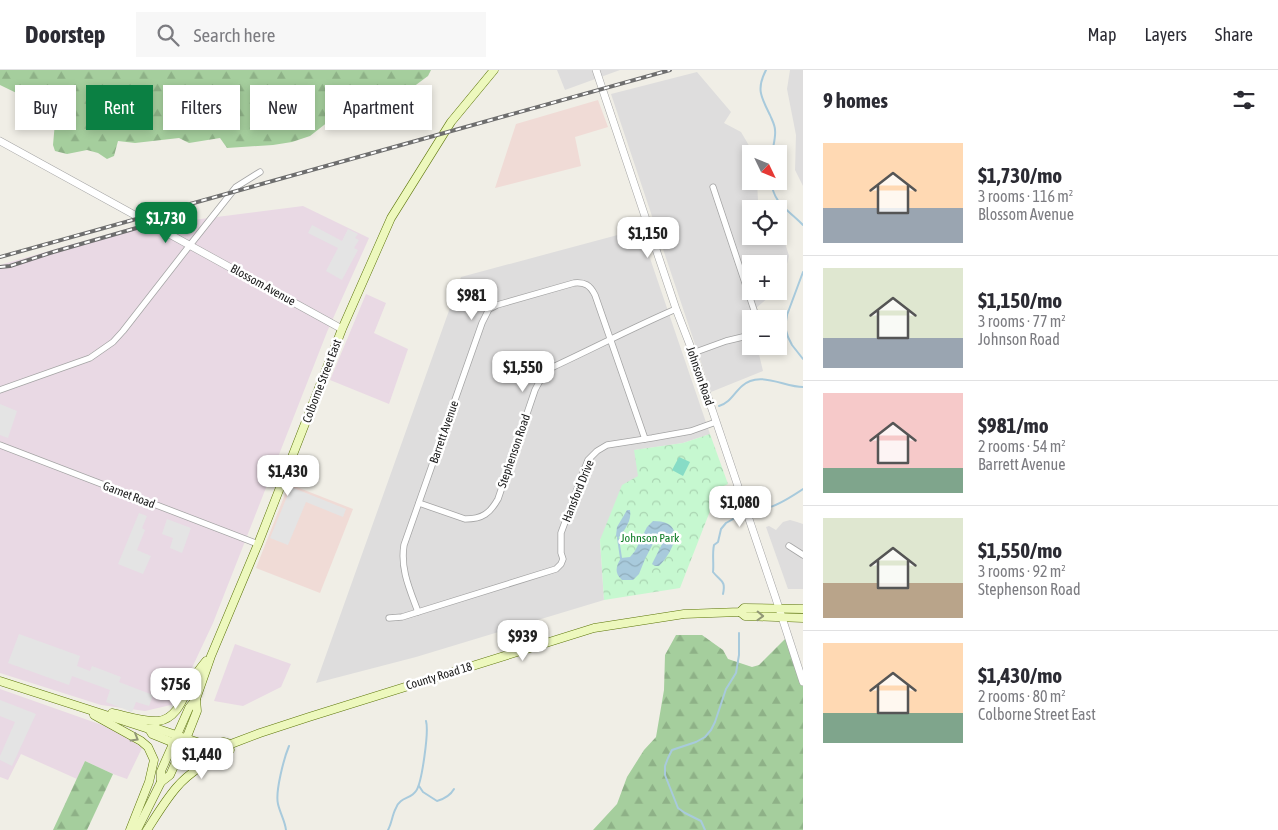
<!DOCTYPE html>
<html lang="en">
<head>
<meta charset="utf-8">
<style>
  :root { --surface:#fff; --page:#f7f7f7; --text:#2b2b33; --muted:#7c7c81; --line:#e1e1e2; --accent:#0b8043 }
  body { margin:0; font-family:"Asap Condensed",sans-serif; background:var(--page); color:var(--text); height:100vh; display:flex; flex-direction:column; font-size:19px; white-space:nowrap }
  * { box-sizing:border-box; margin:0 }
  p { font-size:16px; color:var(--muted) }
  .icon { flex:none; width:28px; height:28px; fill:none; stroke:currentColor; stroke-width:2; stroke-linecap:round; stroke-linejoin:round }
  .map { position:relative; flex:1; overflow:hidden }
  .sheet { display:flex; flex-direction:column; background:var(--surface); width:475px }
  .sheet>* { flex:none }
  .hud { position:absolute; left:15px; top:15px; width:475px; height:45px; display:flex; gap:10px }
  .needle { width:32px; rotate:133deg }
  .controls { position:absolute; left:742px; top:75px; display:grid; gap:10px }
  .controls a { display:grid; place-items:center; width:45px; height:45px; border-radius:0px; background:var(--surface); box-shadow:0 2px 8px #0003; font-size:25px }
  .price { position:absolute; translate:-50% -42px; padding:0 11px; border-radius:10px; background:#fff; color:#222; font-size:16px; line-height:32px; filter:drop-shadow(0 1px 2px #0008) }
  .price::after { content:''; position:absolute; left:50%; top:30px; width:15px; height:11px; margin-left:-8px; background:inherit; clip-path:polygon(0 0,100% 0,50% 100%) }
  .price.active { background:var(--accent); color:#fff }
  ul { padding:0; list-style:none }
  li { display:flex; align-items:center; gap:15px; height:125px; padding:0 20px }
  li+li { border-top:1px solid var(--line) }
  li span { display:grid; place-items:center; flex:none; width:140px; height:100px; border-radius:0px; color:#555 }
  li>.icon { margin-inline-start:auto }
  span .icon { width:60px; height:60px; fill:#fffc; stroke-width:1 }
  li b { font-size:21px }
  h2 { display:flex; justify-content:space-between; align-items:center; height:60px; padding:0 20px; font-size:21px }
  .pill { padding:0 18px; border-radius:0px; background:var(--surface); box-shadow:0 2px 8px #0003; font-size:18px; line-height:45px }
  .pill.active { background:var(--accent); color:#fff }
  header { display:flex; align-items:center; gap:30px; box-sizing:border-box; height:70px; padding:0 25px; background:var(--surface); border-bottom:1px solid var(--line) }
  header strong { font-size:24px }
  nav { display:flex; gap:28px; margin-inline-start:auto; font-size:18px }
  .search { width:350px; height:45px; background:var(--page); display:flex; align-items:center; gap:12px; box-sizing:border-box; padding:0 18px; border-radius:0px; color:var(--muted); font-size:19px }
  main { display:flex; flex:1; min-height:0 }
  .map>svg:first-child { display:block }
</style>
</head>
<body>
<header>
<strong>Doorstep</strong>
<div class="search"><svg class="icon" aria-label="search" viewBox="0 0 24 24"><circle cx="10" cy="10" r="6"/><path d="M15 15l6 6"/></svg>Search here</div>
<nav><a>Map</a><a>Layers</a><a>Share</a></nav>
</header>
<main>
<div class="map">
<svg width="803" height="760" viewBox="0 0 803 760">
  <defs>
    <pattern id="forest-firs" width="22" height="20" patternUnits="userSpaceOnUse" patternTransform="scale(1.25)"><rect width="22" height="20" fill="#a5ce9d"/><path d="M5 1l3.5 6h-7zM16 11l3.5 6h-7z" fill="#8eb187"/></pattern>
    <pattern id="park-crowns" width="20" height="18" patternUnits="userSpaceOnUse" patternTransform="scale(1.25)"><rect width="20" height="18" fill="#c6f8d0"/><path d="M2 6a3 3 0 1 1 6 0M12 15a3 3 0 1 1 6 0" fill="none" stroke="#aad4b2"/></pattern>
    <pattern id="water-waves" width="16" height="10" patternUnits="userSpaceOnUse" patternTransform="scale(1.25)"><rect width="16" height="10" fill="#a8cadc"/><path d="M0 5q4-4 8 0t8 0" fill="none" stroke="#90adbc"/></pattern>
  </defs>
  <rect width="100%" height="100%" fill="#f0eee6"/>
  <g fill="#dedddd">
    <polygon points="557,0 620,0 565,20"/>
    <polygon points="790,0 803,0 803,116 795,100 796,65 787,19"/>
    <polygon points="697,2 731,42 724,53 741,62 754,84 751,84 751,111 757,111 758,131 764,139 751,139 751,166 779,166 779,159 782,163 789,186 781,218 779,219 779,194 751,194 751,221 776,221 749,244 751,251 751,276 757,276 763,301 711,322 611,24"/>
    <polygon points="640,159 710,364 683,373 635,380 639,406 600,470 604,530 416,587 316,613 461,207"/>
    <polygon points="790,450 797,452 803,454 803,519 788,519 766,457 769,456 776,460 783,452"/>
  </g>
  <g fill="#f0dbd6">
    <polygon points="598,30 608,57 575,67 581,96 495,118 516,54"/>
    <polygon points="289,414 353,439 320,523 256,498"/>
  </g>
  <g fill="#e9d9e4">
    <polygon points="303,136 369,168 327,262 213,553 175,634 145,641 101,635 0,603 0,195 130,158"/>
    <polygon points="366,224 386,233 374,263 408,279 389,334 330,310"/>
    <polygon points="235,574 291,594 281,617 243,636 214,631"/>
    <polygon points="0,619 119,661 142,678 127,709 113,704 85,691 77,709 21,684 8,710 0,707"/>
  </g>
  <g fill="url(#forest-firs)">
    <polygon points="0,0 431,0 428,6 405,23 338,44 310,66 292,72 273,75 227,78 220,68 189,73 179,68 135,73 118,71 114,86 107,89 98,83 87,80 67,84 55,81 53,75 55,52 33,31 0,15"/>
    <polygon points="676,565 702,565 723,580 728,589 752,597 759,595 787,567 803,615 803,760 593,760 617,734 627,707 644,680 656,667 664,620 665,585"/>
    <polygon points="85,691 113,704 87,760 53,760"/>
  </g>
  <polygon fill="url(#park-crowns)" points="710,364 728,414 719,418 680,518 604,530 600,470 622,415 638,406 634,380 683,373"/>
  <polygon fill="#87dcc6" points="679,387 690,392 683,406 672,400"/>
  <g fill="#e4e4e4">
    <polygon points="312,155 342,171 348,159 358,164 355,168 359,170 354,178 358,180 342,210 326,201 338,178 308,163"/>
    <polygon points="0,334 17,341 8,368 0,365"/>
    <polygon points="291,417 346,439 343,447 306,432 288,475 270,468"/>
    <polygon points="139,443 147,446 142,458 145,460 137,480 151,486 143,504 118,494"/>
    <polygon points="167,449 191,458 182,483 170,478 173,468 162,464"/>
    <polygon points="19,564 80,586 77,596 90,601 92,596 121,607 119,612 153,625 149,636 136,632 132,642 106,632 110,620 72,606 69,615 8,593"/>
    <polygon points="0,630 36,644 12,696 0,690 0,686 15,652 0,646"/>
  </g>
  <g fill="url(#water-waves)">
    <path d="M627,440h3c2,10 -5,20 -12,28l-2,-2 1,-9z"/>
    <path d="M653,451c23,0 27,13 16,32 -3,5 -6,9 -10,13h-4l-3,-2 10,-20 2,-8 -3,-2 -4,2 -12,23 -6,15 -6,6h-11c-8,-7 -6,-14 -1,-22l9,-1 5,-6 12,-24z"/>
  </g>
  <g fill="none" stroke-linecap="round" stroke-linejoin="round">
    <g stroke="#a8cadc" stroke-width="2">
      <path d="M766,0c-10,19 -5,27 4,45 2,5 5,10 5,15 1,7 -2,16 -3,24"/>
      <path d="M771,111c3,24 17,28 32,44"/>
      <polyline points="803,202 787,245 785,257 788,267 792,275 803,289"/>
      <path d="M719,336c11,-3 15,-13 23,-20 17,-16 42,1 61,1"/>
      <path d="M753,438c7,-3 11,0 17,-1 10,-3 24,-12 33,-18"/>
      <polyline points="618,468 621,488"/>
      <path d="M723,524c3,-14 -2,-12 -10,-22 1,-9 -1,-18 1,-27l4,-3 3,-13 5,-6 9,-5 1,-5 2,-1"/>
      <path d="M419,716l4,6 14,9c7,-2 13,-5 17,-12"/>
      <path d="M286,760c-1,-9 -6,-17 -8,-26 -3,-12 6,-46 11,-58"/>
      <path d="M388,760c4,-7 4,-15 8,-22 4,-11 15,-9 20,-17 6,-8 13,-60 10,-70"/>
      <polyline points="705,760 701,751 685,743 678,738 665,705 665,696 668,688 672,680 696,672 705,667 711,660 715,652 726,619 736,603 739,585 739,563"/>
    </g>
    <g stroke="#a4a4a4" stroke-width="7">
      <g id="minor">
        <polyline points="713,117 757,249"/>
        <polyline points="693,283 726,271 751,265"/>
        <polyline points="0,320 90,288 113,272 123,261 190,175 236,117 260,102"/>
        <polyline points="0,375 258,474"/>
        <path d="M419,433l46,16c18,0 25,-6 33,-20l37,-109c5,-10 9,-17 18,-23 41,-19 81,-40 123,-58"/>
        <polyline points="789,476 803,485"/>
        <path d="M418,542c-8,-22 -18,-43 -14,-67l78,-222 7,-14 8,-4 77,-22c11,-1 16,2 21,12l50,144"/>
        <polyline points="389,548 402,547 556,499 561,494 563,489 561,483 561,463 583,403 588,390 597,381 607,375 652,368 691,361 716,352"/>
      </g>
    </g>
    <g stroke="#a4a4a4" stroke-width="8">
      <g id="tertiary">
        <polyline points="596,0 676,239 693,283 775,526 803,612"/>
        <path d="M0,71c114,63 228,125 342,188"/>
      </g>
    </g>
    <g stroke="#5c7509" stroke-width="9">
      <g id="secondary">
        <polyline points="740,542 745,546 803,548"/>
        <polyline points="0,611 149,659 155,658 203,674 214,674 224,672 231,674"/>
        <path d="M112,643c14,3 32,9 46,8 21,-2 27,-29 36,-44 4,-6 8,-11 12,-16"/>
        <polyline points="94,645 141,671 148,677 154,690 149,712 130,760"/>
        <polyline points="149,659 152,664 194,681 202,682 215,681 224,678 231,674 260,663 309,647 594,558 684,544 740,542 744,538 803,539"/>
        <polyline points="161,712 161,701 189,638 196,629 211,586 258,474 342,259 391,148 451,52 494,0"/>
        <polyline points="137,760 161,712 170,705 186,669 197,641 196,629"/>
        <path d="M147,760c9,-14 18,-29 29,-42 14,-17 35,-28 54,-38"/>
      </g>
    </g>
    <use href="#minor" stroke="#fff" stroke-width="5.5"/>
    <use href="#tertiary" stroke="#fff" stroke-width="7"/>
    <use href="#secondary" stroke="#edf8bd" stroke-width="8"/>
    <g stroke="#6e6e6e" stroke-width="4">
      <g id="rail">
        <polyline points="0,187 670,0"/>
        <polyline points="0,197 10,196 53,182 140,157"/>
      </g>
    </g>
    <use href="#rail" stroke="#fff" stroke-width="2" stroke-dasharray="5.5" stroke-linecap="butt"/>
  </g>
  <defs><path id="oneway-chevron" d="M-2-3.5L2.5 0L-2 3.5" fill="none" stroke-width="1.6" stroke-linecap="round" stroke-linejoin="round" transform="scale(1.25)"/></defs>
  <g stroke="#919776">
    <use href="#oneway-chevron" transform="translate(760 546) rotate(2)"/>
    <use href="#oneway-chevron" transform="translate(135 668) rotate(30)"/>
  </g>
  <g text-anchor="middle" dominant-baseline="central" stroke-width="5" stroke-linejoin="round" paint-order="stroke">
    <g font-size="12" fill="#202020" stroke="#fff">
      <text transform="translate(263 215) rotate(29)">Blossom Avenue</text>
      <text transform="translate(700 306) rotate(71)">Johnson Road</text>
      <text transform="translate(322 311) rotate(-69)">Colborne Street East</text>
      <text transform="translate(444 362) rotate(-71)">Barrett Avenue</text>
      <text transform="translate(514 381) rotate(-71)">Stephenson Road</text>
      <text transform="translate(578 421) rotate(-68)">Hansford Drive</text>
      <text transform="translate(129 425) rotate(21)">Garnet Road</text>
      <text transform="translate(439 606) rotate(-17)">County Road 18</text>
    </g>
    <g font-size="12" fill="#0f7c26" stroke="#fff">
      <text x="650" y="468">Johnson Park</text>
    </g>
  </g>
</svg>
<div class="controls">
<a><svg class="needle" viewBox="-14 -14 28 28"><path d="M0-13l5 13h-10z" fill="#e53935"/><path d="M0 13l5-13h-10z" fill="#7c7c81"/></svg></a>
<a><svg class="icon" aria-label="locate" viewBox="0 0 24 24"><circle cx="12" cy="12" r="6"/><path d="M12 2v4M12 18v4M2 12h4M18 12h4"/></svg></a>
<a>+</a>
<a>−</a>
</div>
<b class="price active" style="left:166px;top:174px">$1,730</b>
<b class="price" style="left:648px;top:189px">$1,150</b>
<b class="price" style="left:472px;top:251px">$981</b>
<b class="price" style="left:523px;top:323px">$1,550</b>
<b class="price" style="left:288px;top:427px">$1,430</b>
<b class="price" style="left:740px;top:458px">$1,080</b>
<b class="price" style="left:523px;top:592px">$939</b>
<b class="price" style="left:176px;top:640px">$756</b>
<b class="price" style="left:202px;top:710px">$1,440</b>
<div class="hud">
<a class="pill">Buy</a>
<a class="pill active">Rent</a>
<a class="pill">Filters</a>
<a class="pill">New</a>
<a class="pill">Apartment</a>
</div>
</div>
<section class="sheet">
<h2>9 homes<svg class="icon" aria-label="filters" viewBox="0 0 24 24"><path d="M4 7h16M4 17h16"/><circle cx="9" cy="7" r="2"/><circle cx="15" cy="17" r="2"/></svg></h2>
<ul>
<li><span style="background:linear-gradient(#ffd9b3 65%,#9aa5b1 0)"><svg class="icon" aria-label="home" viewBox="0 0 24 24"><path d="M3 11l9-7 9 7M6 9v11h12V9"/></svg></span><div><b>$1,730/mo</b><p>3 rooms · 116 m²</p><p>Blossom Avenue</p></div></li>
<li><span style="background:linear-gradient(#dfe7d0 70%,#9aa5b1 0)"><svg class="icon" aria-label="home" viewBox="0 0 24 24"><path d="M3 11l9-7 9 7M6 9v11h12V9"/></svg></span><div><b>$1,150/mo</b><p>3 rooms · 77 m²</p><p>Johnson Road</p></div></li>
<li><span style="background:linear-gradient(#f6c9c9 75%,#7fa58c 0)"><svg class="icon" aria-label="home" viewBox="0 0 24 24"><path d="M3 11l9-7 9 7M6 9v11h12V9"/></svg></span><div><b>$981/mo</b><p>2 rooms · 54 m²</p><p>Barrett Avenue</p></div></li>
<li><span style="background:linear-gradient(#dfe7d0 65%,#b9a48a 0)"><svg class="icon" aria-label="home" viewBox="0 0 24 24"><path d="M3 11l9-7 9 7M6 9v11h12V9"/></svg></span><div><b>$1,550/mo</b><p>3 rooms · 92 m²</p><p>Stephenson Road</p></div></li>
<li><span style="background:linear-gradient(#ffd9b3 70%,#7fa58c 0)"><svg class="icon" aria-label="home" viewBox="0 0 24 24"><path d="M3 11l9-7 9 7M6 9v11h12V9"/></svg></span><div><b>$1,430/mo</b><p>2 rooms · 80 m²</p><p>Colborne Street East</p></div></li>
</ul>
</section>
</main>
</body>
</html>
